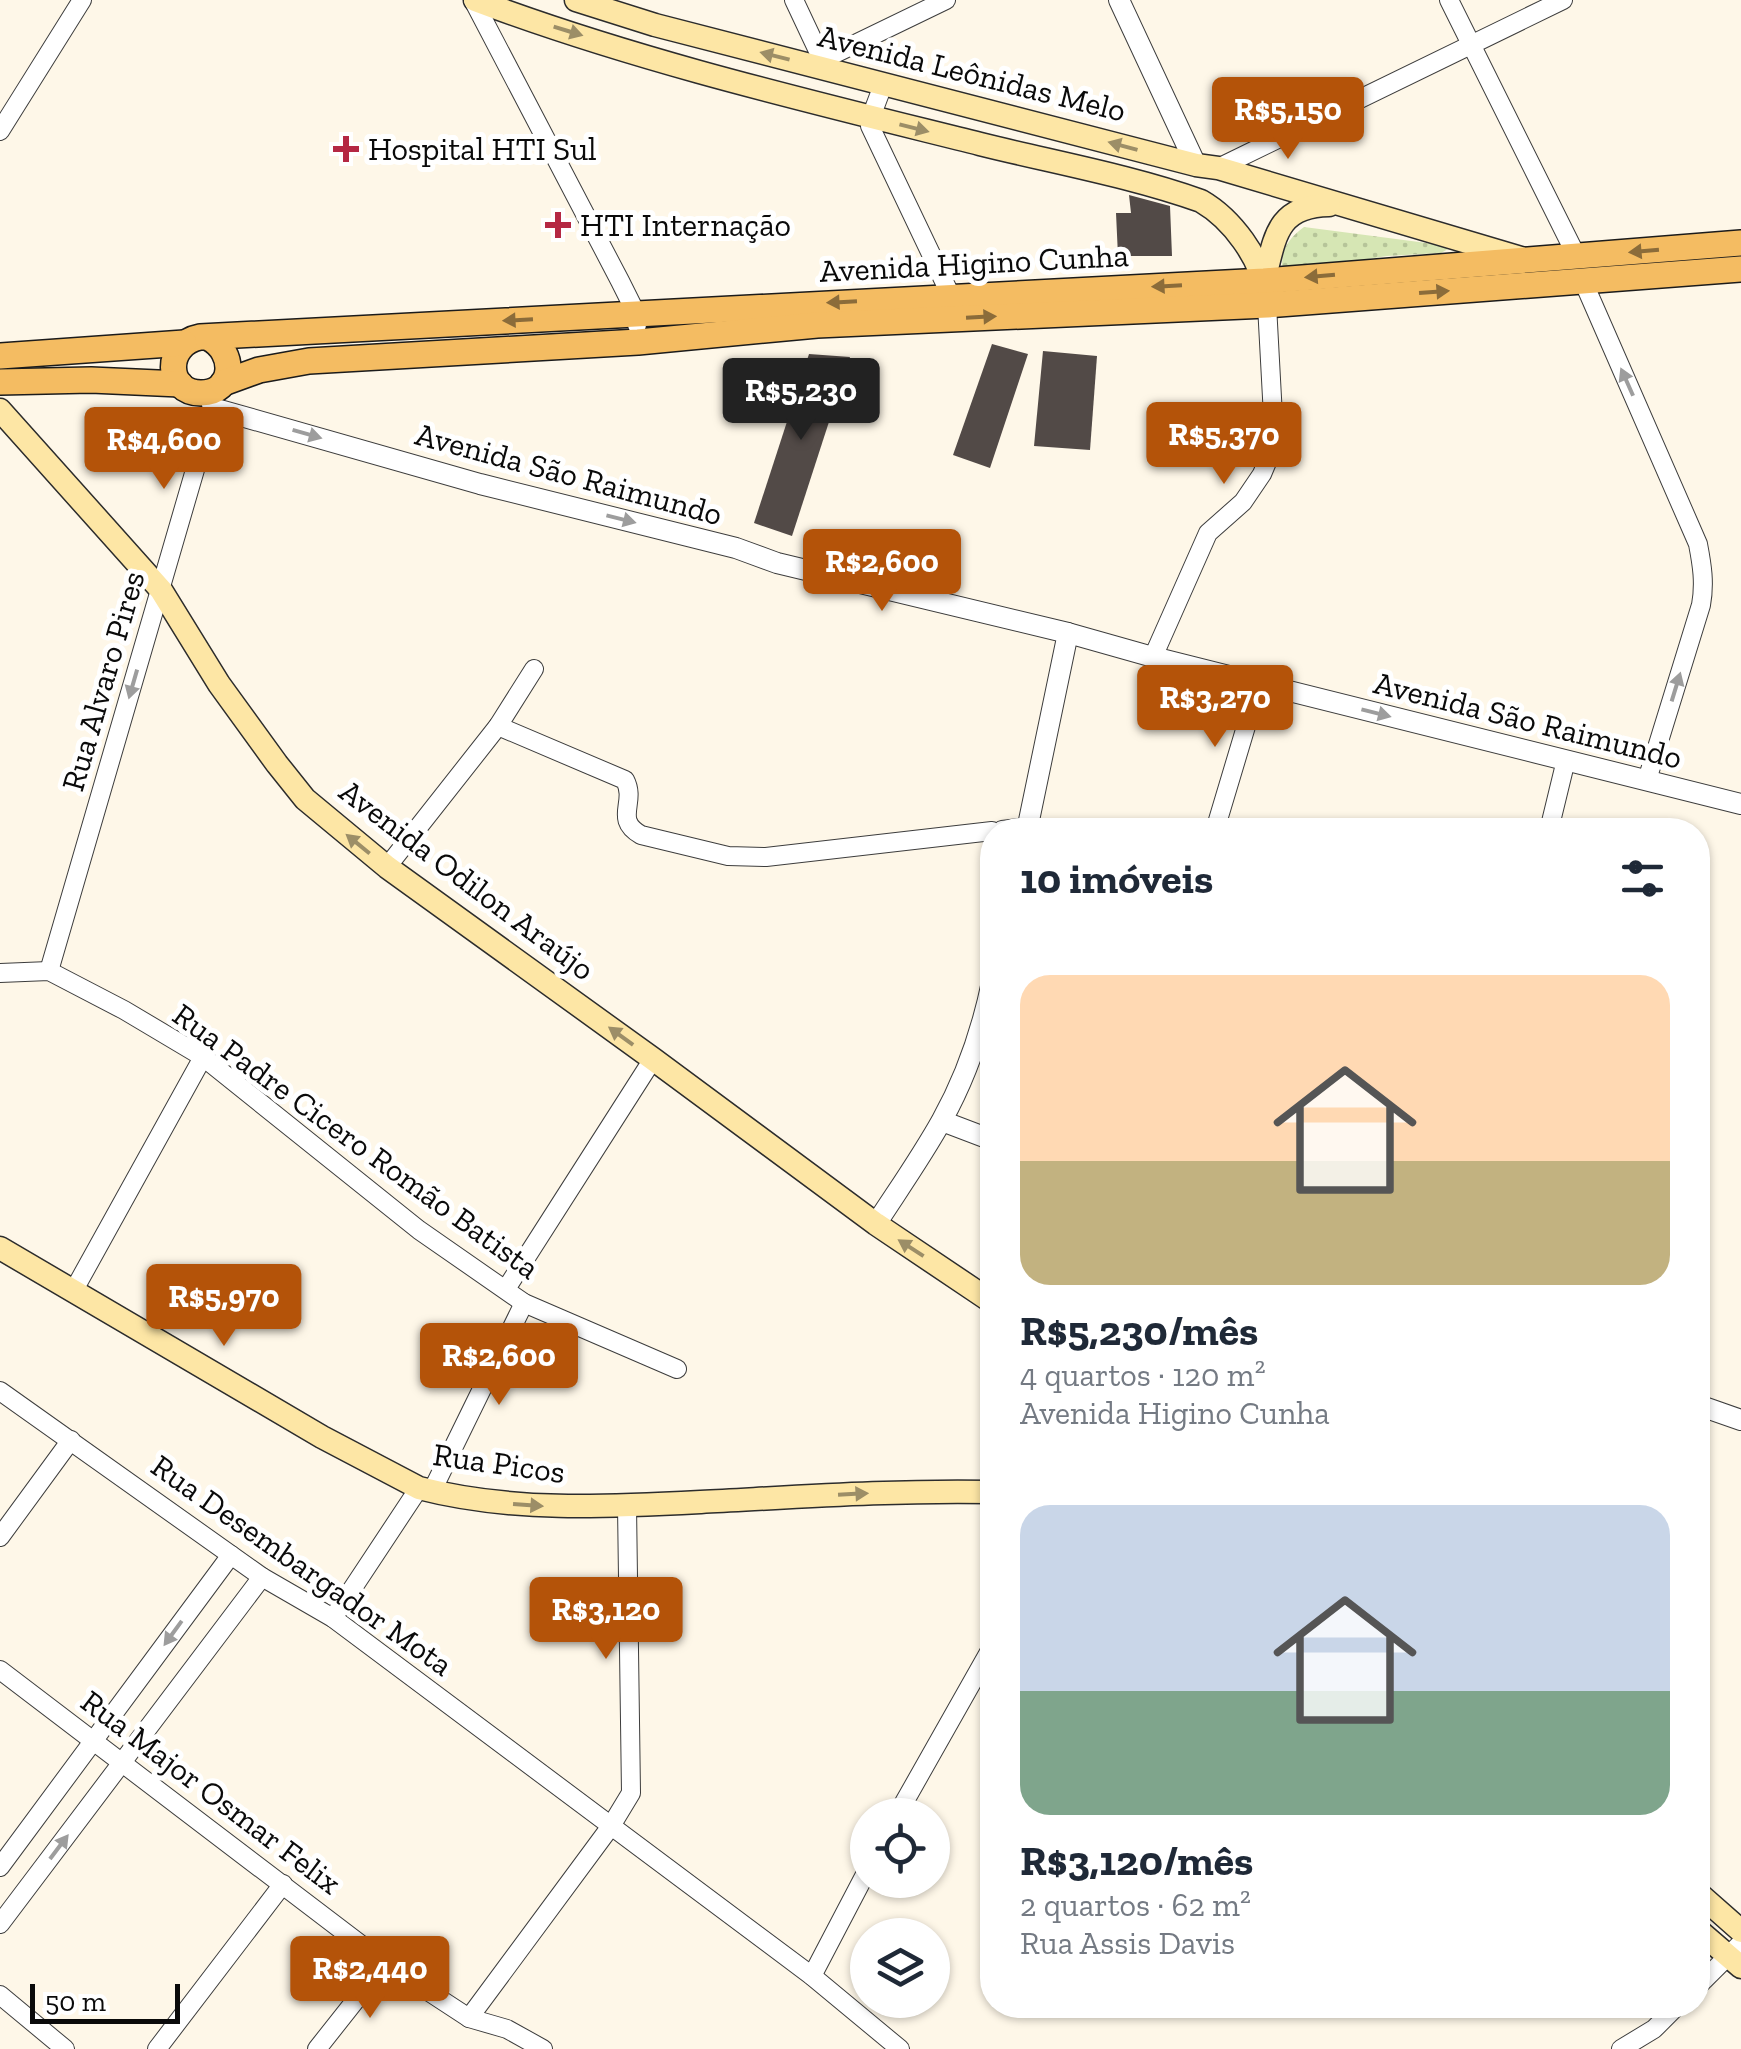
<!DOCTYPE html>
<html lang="pt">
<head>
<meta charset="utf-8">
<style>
  :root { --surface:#fff; --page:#f6f6f7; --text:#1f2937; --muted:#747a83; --accent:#b45309 }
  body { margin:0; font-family:"Zilla Slab",serif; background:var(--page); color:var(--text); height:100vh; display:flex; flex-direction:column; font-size:38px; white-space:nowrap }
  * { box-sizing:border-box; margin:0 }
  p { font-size:32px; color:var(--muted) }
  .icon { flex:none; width:55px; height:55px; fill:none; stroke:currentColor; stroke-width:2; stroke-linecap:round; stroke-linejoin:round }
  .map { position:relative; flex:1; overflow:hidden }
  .side { position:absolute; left:980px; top:818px; width:730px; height:1200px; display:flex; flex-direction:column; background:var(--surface); border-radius:40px; box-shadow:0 2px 8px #0004 }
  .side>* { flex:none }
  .tools { position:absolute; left:850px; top:1798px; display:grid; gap:20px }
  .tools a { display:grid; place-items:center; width:100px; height:100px; border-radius:50%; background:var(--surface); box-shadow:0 2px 8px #0004; font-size:50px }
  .scale { position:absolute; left:30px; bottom:25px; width:150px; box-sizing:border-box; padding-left:10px; border:5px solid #0a0a0a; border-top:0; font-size:28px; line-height:35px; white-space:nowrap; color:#0a0a0a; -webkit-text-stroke:8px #fff; paint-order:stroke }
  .price { position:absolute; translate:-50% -85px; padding:0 22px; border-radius:10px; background:var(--accent); color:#fff; font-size:32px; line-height:65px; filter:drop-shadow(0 2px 5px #0008) }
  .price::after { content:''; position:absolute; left:50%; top:60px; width:30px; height:22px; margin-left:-15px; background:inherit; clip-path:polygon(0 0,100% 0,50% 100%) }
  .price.on { background:#222; color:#fff }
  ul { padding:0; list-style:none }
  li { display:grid; align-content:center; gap:20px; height:530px; padding:0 40px }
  li span { display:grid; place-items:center; height:310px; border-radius:30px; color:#555 }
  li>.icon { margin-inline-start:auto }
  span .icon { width:180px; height:180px; fill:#fffc; stroke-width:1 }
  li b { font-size:42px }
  h2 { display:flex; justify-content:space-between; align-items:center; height:120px; padding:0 40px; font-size:42px }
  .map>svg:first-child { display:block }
</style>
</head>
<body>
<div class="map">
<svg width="1741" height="2049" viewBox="0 0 1741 2049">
  <defs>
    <pattern id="grass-dots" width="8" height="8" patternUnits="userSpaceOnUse" patternTransform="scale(2.5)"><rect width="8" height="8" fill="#d6e6b4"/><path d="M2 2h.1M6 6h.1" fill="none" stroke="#b6c499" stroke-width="1.8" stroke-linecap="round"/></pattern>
  </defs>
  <rect width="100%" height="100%" fill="#fef7e8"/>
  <path fill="url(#grass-dots)" d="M1304,227l138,18 6,4 -7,4 -54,3 -76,12 -29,-1c0,-19 7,-29 22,-40z"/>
  <g fill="#524a47">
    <polygon points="1129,195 1170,206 1172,256 1118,256 1116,213 1131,213"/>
    <polygon points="992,344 1028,354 990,468 953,455"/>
    <polygon points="1043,351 1097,356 1090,450 1034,446"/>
    <polygon points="809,354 850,357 792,536 754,523"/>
  </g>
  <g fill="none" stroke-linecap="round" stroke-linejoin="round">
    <g stroke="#3d3d3d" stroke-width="20">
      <g id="minor">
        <polyline points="473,0 620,281 636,313 637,325"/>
        <polyline points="794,0 826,68"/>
        <polyline points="1449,0 1577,257"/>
        <polyline points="822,60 946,0"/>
        <polyline points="883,85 871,117 870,126 951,296"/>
        <polyline points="0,131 82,0"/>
        <polyline points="1218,168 1563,0"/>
        <path d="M1583,281l115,263c4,21 7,39 3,61l-54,175"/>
        <polyline points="1153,657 1208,533 1243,502 1262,474 1270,455 1274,435 1267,305"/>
        <path d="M498,726l127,54c12,23 -12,39 16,55l87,21 38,1 226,-26"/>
        <polyline points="1002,830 1028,827"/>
        <polyline points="1215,830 1259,683"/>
        <polyline points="1549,830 1566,760"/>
        <polyline points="387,867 498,726 534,669"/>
        <polyline points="49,971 213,408"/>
        <polyline points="0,973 49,971 124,1010 203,1057 419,1230 524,1303 677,1369"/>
        <polyline points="506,1289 653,1059"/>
        <polyline points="74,1290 203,1057"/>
        <polyline points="0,1391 262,1577 333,1618 812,1976 900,2049"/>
        <polyline points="432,1491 524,1303"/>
        <polyline points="0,1537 71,1440"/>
        <polyline points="333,1618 419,1488"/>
        <polyline points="0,1670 385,1963 469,2018 507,2029 543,2049"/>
        <polyline points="897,1815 992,1647"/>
        <polyline points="0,1867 231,1555"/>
        <polyline points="0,1924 262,1577"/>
        <polyline points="812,1976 868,1869"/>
        <polyline points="1698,1986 1741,1943"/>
        <polyline points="0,1995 65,2049"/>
        <polyline points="469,2018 611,1826 631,1793 627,1506"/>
        <polyline points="157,2049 283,1884"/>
        <polyline points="317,2049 385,1963"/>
        <polyline points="1621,2049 1654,2029 1678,2005"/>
      </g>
    </g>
    <g stroke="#3d3d3d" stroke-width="22">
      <g id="tertiary">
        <polyline points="1119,0 1196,165"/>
        <polyline points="209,392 213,408 480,484 736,548 777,563 1068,633 1153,657 1741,804"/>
        <polyline points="1027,830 1068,633"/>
        <polyline points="942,1121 992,1140"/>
        <path d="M876,1224c22,-34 46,-68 66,-104 24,-43 40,-90 50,-138"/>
        <polyline points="1698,1405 1741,1420"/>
      </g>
    </g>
    <g stroke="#2c2c2c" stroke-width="25">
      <g id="secondary">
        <path d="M475,0c162,61 337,102 505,144 72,18 151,32 221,57 31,18 60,57 65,93"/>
        <polyline points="576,0 655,25 1196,165 1218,168 1521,258"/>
        <path d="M1264,281c11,-43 12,-75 65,-76"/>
        <polyline points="0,410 161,590 219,684 277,764 305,799 387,867 653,1059 876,1224 992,1302"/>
        <path d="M0,1248l322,189 97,51c93,24 187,19 282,14 97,-5 194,-12 291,-10"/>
        <polyline points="1698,1893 1741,1931"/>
        <polyline points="1698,1930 1741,1967"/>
      </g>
    </g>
    <g stroke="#1b1b1b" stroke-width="28">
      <g id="primary">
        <path d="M209,338c27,14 26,55 -8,55 -36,0 -37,-49 -1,-56l1064,-56 477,-38"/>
        <polyline points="0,356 184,343"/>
        <polyline points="0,382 91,380 180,384"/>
        <polyline points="223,383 259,370 309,361 638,342 817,325 1267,305 1741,269"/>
      </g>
    </g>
    <use href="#minor" stroke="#fff" stroke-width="18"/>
    <use href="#tertiary" stroke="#fff" stroke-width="20"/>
    <use href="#secondary" stroke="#fde6a5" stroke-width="22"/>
    <use href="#primary" stroke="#f4bc62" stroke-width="25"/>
  </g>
  <defs><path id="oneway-solid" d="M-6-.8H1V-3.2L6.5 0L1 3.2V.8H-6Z" transform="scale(2.5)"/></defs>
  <g fill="#9c8e67">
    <use href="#oneway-solid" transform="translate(568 31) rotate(17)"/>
    <use href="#oneway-solid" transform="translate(775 56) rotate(-166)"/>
    <use href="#oneway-solid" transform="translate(914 128) rotate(14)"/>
    <use href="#oneway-solid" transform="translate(1123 146) rotate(-165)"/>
    <use href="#oneway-solid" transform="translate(358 844) rotate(-141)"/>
    <use href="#oneway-solid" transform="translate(621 1036) rotate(-144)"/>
    <use href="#oneway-solid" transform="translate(911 1248) rotate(-147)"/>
    <use href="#oneway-solid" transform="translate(853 1494) rotate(-3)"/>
    <use href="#oneway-solid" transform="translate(528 1505) rotate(4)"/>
  </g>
  <g fill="#8b6c3a">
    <use href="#oneway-solid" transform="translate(1644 251) rotate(175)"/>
    <use href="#oneway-solid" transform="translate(1320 276) rotate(175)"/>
    <use href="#oneway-solid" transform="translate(1167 286) rotate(177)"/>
    <use href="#oneway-solid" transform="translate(1434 292) rotate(-4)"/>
    <use href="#oneway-solid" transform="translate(842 302) rotate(177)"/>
    <use href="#oneway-solid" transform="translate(981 317) rotate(-3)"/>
    <use href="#oneway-solid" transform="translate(518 320) rotate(177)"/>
  </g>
  <g fill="#9d9d9d">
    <use href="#oneway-solid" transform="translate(1627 382) rotate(-114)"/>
    <use href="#oneway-solid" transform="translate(307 434) rotate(16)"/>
    <use href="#oneway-solid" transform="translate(621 519) rotate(14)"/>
    <use href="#oneway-solid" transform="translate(133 684) rotate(106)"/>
    <use href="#oneway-solid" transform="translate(1676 687) rotate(-73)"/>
    <use href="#oneway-solid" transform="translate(1376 713) rotate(14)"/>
    <use href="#oneway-solid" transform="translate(173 1633) rotate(126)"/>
    <use href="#oneway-solid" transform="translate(59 1847) rotate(-53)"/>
  </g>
  <g fill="#b52843" stroke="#fff" stroke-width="4">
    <path d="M341 134h10v10h10v10h-10v10h-10v-10h-10v-10h10z"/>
    <path d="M553 210h10v10h10v10h-10v10h-10v-10h-10v-10h10z"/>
  </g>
  <g text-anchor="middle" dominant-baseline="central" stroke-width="10" stroke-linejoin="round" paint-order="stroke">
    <g font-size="32" fill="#0a0a0a" stroke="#fff">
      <text transform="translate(972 73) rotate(14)">Avenida Leônidas Melo</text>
      <text transform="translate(974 263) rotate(-3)">Avenida Higino Cunha</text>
      <text transform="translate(569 474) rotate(15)">Avenida São Raimundo</text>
      <text transform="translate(103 681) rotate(-74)">Rua Alvaro Pires</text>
      <text transform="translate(1528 720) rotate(14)">Avenida São Raimundo</text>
      <text transform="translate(467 880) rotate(37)">Avenida Odilon Araújo</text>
      <text transform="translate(356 1141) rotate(36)">Rua Padre Cicero Romão Batista</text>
      <text transform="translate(499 1463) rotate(8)">Rua Picos</text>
      <text transform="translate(302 1565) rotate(35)">Rua Desembargador Mota</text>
      <text transform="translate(211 1792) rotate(37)">Rua Major Osmar Felix</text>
    </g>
    <g font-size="32" fill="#0a0a0a" stroke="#fff" text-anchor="start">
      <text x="368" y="149">Hospital HTI Sul</text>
      <text x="580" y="225">HTI Internação</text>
    </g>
  </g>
</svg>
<div class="tools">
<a><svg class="icon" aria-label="locate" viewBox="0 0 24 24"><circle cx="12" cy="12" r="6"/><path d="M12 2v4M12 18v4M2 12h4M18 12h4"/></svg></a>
<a><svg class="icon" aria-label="layers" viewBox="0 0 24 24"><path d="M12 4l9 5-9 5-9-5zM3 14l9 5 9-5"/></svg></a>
</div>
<div class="scale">50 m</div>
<b class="price" style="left:1288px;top:162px">R$5,150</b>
<b class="price on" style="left:801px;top:443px">R$5,230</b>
<b class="price" style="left:1224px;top:487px">R$5,370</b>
<b class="price" style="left:164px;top:492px">R$4,600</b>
<b class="price" style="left:882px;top:614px">R$2,600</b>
<b class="price" style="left:1215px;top:750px">R$3,270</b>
<b class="price" style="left:224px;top:1349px">R$5,970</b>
<b class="price" style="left:499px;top:1408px">R$2,600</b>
<b class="price" style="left:606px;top:1662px">R$3,120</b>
<b class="price" style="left:370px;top:2021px">R$2,440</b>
<section class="side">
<h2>10 imóveis<svg class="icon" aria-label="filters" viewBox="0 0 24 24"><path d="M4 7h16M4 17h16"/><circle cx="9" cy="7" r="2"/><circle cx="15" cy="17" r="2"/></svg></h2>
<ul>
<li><span style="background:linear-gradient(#ffd9b3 60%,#c2b280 0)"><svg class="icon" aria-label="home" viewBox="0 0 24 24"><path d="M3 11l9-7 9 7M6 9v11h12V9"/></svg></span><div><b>R$5,230/mês</b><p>4 quartos · 120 m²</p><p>Avenida Higino Cunha</p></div></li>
<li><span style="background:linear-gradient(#c9d6e8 60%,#7fa58c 0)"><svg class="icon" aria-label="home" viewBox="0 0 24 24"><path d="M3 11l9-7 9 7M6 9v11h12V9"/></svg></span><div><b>R$3,120/mês</b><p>2 quartos · 62 m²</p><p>Rua Assis Davis</p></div></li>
</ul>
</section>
</div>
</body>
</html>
